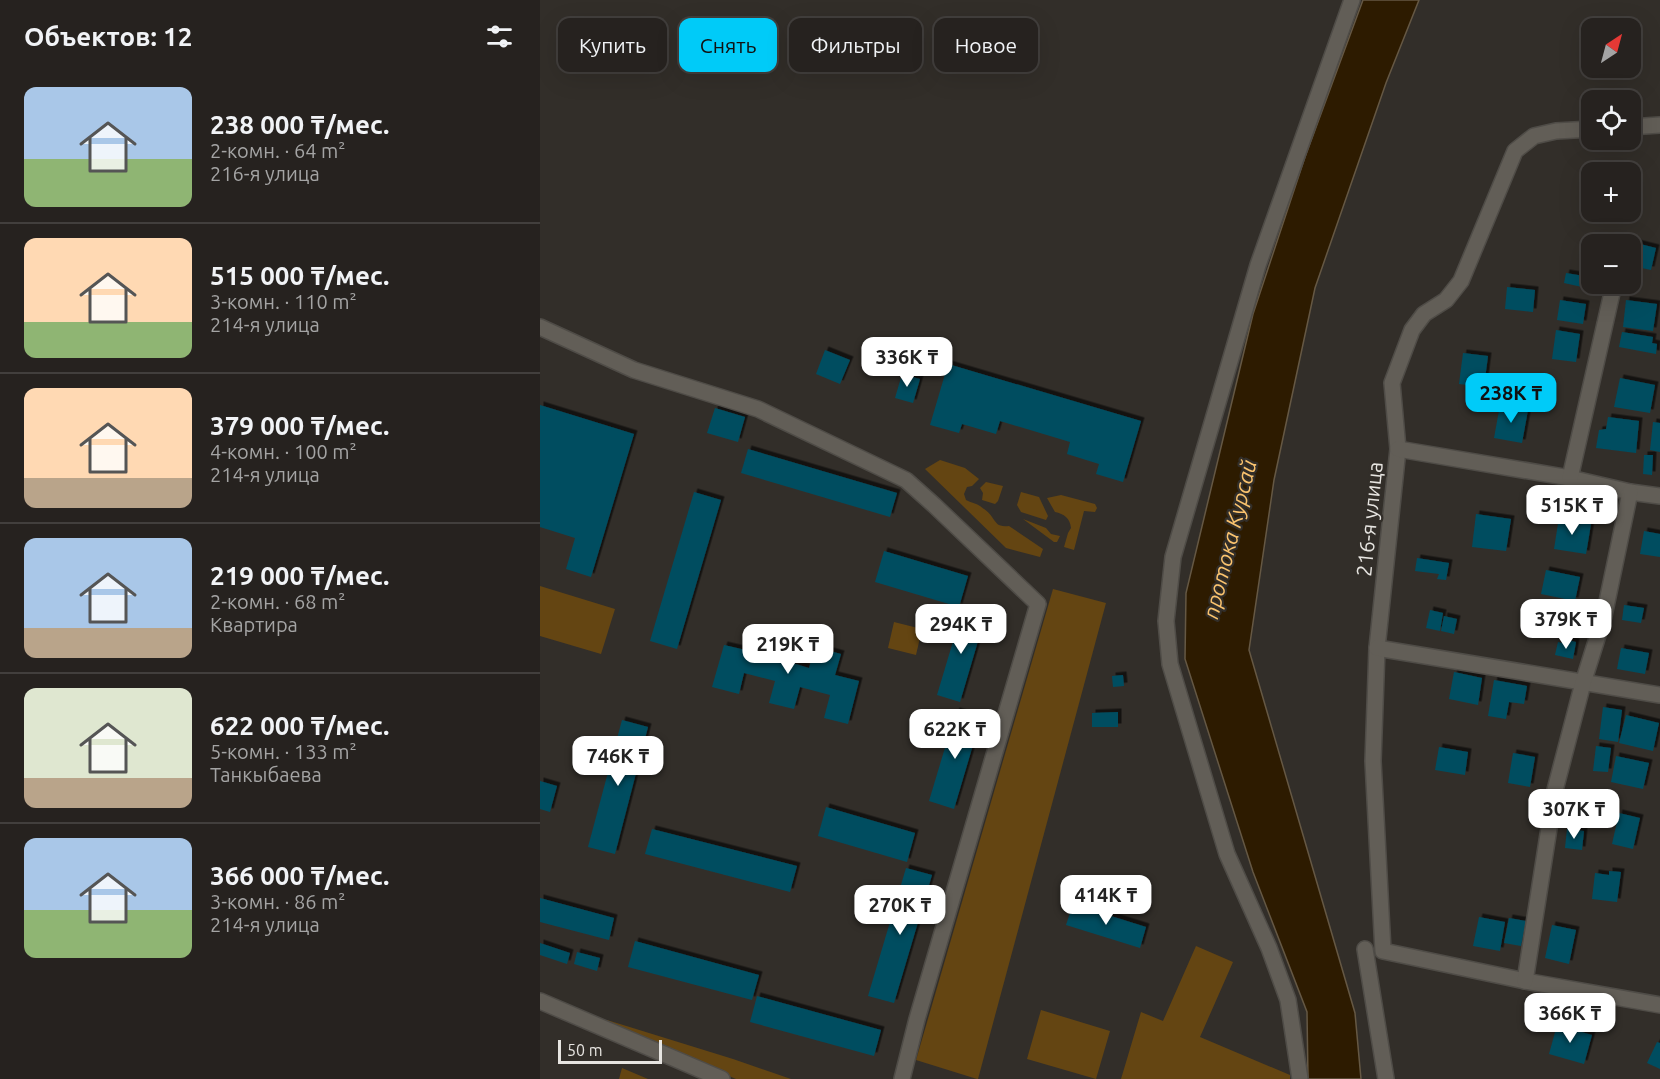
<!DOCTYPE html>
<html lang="ru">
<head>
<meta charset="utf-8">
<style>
  :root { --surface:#26221f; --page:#2e2a28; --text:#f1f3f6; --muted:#a4a4a4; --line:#423f3d; --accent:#00cbf8 }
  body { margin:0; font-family:Ubuntu,sans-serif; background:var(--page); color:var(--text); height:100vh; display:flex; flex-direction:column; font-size:22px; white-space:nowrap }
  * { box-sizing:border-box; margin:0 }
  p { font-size:20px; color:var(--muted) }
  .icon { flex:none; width:33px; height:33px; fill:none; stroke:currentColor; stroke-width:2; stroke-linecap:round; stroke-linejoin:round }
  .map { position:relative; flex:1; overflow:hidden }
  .panel { display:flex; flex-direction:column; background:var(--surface); width:540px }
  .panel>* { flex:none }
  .banner { position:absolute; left:18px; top:18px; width:570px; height:54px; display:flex; gap:12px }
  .needle { width:39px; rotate:36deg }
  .tools { position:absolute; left:1041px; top:18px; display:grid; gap:12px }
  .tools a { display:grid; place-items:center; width:60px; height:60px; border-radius:12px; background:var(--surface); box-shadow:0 6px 24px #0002,0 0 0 2px var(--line); font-size:30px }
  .scale { position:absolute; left:18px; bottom:15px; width:104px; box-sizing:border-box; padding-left:6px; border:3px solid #e7e5e1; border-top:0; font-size:16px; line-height:21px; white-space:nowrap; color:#e7e5e1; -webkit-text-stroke:4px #322e29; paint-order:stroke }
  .price { position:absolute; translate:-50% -51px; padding:0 14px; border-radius:12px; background:#fff; color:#222; font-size:20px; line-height:39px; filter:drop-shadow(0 2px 3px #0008) }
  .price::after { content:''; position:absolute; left:50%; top:36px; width:18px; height:14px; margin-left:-9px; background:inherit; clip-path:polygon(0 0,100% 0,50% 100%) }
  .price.current { background:var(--accent); color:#111 }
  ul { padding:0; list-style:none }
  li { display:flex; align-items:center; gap:18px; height:150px; padding:0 24px }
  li+li { border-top:2px solid var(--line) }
  li span { display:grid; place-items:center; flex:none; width:168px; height:120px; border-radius:12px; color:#555 }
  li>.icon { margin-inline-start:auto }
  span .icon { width:72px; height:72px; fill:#fffc; stroke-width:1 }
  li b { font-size:26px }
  h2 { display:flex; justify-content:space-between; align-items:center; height:72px; padding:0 24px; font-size:26px }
  .pill { padding:0 21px; border-radius:12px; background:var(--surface); box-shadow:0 6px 24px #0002,0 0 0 2px var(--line); font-size:21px; line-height:54px }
  .pill.current { background:var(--accent); color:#111 }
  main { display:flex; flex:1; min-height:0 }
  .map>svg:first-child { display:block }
</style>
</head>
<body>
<main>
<section class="panel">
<h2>Объектов: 12<svg class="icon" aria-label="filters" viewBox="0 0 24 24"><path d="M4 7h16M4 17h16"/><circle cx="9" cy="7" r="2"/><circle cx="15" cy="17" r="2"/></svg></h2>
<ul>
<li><span style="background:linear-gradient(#a9c7e8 60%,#8fb573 0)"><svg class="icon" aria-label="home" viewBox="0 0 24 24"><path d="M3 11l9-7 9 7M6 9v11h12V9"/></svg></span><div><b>238 000 ₸/мес.</b><p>2-комн. · 64 m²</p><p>216-я улица</p></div></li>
<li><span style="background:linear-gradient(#ffd9b3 70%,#8fb573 0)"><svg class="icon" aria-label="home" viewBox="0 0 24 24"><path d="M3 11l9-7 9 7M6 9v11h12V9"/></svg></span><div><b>515 000 ₸/мес.</b><p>3-комн. · 110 m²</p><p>214-я улица</p></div></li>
<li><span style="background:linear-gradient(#ffd9b3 75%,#b9a48a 0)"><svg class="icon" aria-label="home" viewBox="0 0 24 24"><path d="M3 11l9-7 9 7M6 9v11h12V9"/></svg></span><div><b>379 000 ₸/мес.</b><p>4-комн. · 100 m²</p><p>214-я улица</p></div></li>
<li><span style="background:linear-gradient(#a9c7e8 75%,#b9a48a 0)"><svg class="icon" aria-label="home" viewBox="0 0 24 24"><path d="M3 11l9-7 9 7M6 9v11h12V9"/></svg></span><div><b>219 000 ₸/мес.</b><p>2-комн. · 68 m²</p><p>Квартира</p></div></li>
<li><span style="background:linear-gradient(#dfe7d0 75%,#b9a48a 0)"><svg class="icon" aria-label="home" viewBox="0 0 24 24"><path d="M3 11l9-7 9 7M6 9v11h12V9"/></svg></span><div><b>622 000 ₸/мес.</b><p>5-комн. · 133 m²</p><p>Танкыбаева</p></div></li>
<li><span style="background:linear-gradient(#a9c7e8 60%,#8fb573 0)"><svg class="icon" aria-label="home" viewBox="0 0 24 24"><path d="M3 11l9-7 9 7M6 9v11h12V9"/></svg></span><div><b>366 000 ₸/мес.</b><p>3-комн. · 86 m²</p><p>214-я улица</p></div></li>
</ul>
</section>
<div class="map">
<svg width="1120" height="1079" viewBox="0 0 1120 1079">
  <defs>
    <filter id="shadow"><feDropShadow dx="3.5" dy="-3.5" stdDeviation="0" flood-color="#0009"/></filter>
  </defs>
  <rect width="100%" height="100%" fill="#322e29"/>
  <g fill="#644512">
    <path d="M400,460l25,8 14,11 -7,7 -5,1 -3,7 2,6c5,3 10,3 14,6 4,3 10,7 12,11 5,7 6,10 17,9l34,23 -3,8 -34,-9 -81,-79z"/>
    <polygon points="446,482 463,486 458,501 455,504 442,500 443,493 440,488"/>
    <polygon points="481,492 499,497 508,516 506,520 481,512 477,505"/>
    <path d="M521,495l34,9 2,4 -2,4 -11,-1 -10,39 -10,-3 4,-14 3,-5c-1,-10 -7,-14 -16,-16l-8,-14z"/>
    <polygon points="483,519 506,528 511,534 520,536 517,542 514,542"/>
    <polygon points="0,586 75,609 61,654 0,636"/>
    <polygon points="513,589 566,603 438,1079 437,1079 376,1060"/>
    <polygon points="354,622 382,629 376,655 348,648"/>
    <polygon points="656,946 693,962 660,1037 750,1075 750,1079 581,1079 601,1012 623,1021"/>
    <polygon points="501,1010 570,1031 556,1079 487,1059"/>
    <polygon points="67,1020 193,1059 251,1079 196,1079 65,1024"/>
    <polygon points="82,1068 108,1079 79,1079"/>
  </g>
  <polygon fill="#2d1b00" stroke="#655844" stroke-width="1.5" points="823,0 879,0 846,83 775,288 734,480 709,650 815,1013 821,1079 768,1079 767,1012 713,872 645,659 646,593 713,314 765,157"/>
  <g fill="#004d60" filter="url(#shadow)">
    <polygon points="1058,68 1091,68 1089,79 1057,75"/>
    <polygon points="1096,243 1116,248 1111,270 1092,266"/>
    <polygon points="1026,273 1044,276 1042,287 1024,283"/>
    <polygon points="967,287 995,290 993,312 965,309"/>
    <polygon points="1020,300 1046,304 1043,324 1017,320"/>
    <polygon points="1086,300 1117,304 1113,331 1083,327"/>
    <polygon points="1016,330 1040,334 1036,362 1012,359"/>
    <polygon points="1082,332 1113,337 1112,343 1117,344 1116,354 1079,347"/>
    <polygon points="285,350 310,360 300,384 276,374"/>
    <polygon points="923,353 948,356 944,387 919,384"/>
    <polygon points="408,364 601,421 583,482 556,474 559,464 527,454 530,442 460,421 456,434 422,424 419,433 390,425"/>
    <polygon points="362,374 380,379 373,403 355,398"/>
    <polygon points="1080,378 1115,385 1110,413 1074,407"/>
    <polygon points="0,405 94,434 51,577 26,569 35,538 0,527"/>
    <polygon points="960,405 988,410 982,443 954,438"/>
    <polygon points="175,408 205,417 198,442 167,433"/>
    <polygon points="1068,417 1099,421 1096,453 1056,448 1059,430 1066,429"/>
    <polygon points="1113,422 1120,423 1120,452 1110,450"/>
    <polygon points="208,449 357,493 350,517 201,473"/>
    <polygon points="1104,455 1113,455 1112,475 1103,474"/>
    <polygon points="154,492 181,500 137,649 110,641"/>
    <polygon points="936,514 971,519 966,551 932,547"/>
    <polygon points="1019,517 1051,524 1046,554 1014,549"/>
    <polygon points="1104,531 1120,534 1120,557 1100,554"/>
    <polygon points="344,551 428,576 419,607 335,582"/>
    <polygon points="877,558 909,563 906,580 897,579 899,574 875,571"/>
    <polygon points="1006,570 1040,577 1035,601 1001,594"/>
    <polygon points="1084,605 1104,608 1101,623 1082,620"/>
    <polygon points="423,608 446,614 420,702 397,695"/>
    <polygon points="890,610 903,613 900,631 886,628"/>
    <polygon points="904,616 917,619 914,634 901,631"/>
    <polygon points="216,628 242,635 236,658 269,668 275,647 301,654 295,675 319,681 308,724 284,718 290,695 260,687 254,709 229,703 235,681 204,673 199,694 172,687 184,645 210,651"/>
    <polygon points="1028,640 1036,642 1033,659 1015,655 1018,642 1027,644"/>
    <polygon points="1081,648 1109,653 1105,674 1077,669"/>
    <polygon points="914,672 942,678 938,705 909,699"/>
    <polygon points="583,675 584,686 573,687 572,676"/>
    <polygon points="954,680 987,686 984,704 969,702 966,719 948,716"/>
    <polygon points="1063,707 1082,710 1078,742 1059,739"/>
    <polygon points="416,711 441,718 414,809 389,801"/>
    <polygon points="578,712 578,727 552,727 552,713"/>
    <polygon points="1086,715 1119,723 1113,751 1079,743"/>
    <polygon points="82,720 108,727 75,854 48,847"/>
    <polygon points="1056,746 1071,748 1068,772 1053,771"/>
    <polygon points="899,747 928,752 925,775 895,770"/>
    <polygon points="973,753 995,757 990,787 968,783"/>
    <polygon points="1076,756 1109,763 1103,789 1071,782"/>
    <polygon points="0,781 17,786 10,812 0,809"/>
    <polygon points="286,807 375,833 367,862 278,836"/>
    <polygon points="1079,813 1100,818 1093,849 1072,844"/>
    <polygon points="112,829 257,866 250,892 105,854"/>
    <polygon points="1027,829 1044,831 1042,850 1025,848"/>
    <polygon points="366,868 392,875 354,1003 328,996"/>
    <polygon points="1069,871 1081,872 1077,902 1052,899 1055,873 1069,875"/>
    <polygon points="0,898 74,918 69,940 0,922"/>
    <polygon points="533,904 606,927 600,948 526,925"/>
    <polygon points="939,917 965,922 960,951 933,946"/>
    <polygon points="969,918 986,921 981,946 964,943"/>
    <polygon points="1012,925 1036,930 1029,964 1005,958"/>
    <polygon points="95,941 219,975 212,1000 88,967"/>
    <polygon points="0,943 30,953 27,964 0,955"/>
    <polygon points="37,952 60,958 57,971 34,964"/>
    <polygon points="217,996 341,1030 334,1056 210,1022"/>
    <polygon points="994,1001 1005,1004 1001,1023 990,1020"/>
    <polygon points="1017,1025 1052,1035 1044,1064 1009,1054"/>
    <polygon points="1117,1042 1120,1043 1120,1069 1107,1063"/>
  </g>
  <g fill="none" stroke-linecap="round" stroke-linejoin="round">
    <g stroke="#4f4c47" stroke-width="18">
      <g id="minor">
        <polyline points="1090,127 1120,125"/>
        <polyline points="1052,129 1016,131 994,136 975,151 921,281 906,300 884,314 872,330 852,383 858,449 837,648 833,761 843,951 985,981 1120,1005"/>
        <polyline points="0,327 94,370 218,409 366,480 394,505 498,604 377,1019 362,1079"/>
        <polyline points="858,449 1030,478 1090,492 1120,496"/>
        <polyline points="1030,478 1074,284"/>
        <polyline points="837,648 1120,695"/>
        <polyline points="825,949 846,1079"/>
        <polyline points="985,981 1015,790 1043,683 1064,616 1090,492"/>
        <polyline points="0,1001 182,1079"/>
        <polyline points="760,1079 748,1000 729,948 687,854 630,664 626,621 633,557 718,265 812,0"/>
      </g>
    </g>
    <use href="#minor" stroke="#625e57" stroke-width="15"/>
  </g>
  <g text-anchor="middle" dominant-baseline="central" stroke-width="4.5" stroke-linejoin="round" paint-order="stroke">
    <g font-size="21" fill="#e7e5e1" stroke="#322e29">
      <text transform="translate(829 519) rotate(-84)">216-я улица</text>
    </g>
    <g font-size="22" font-style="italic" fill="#fac36e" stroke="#322e29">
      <text transform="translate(689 539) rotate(-76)">протока Курсай</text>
    </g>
  </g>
</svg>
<div class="tools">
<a><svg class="needle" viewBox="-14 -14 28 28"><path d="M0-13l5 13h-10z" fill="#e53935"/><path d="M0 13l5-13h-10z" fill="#a4a4a4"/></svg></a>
<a><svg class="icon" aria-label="locate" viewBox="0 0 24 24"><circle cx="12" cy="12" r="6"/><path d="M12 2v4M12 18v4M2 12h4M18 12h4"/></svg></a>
<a>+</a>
<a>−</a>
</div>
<div class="scale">50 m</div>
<b class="price" style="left:367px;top:388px">336K ₸</b>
<b class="price current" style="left:971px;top:424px">238K ₸</b>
<b class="price" style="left:1032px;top:536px">515K ₸</b>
<b class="price" style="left:1026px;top:650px">379K ₸</b>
<b class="price" style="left:421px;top:655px">294K ₸</b>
<b class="price" style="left:248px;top:675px">219K ₸</b>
<b class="price" style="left:415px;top:760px">622K ₸</b>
<b class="price" style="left:78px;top:787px">746K ₸</b>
<b class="price" style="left:1034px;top:840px">307K ₸</b>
<b class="price" style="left:566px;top:926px">414K ₸</b>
<b class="price" style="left:360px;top:936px">270K ₸</b>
<b class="price" style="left:1030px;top:1044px">366K ₸</b>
<div class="banner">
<a class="pill">Купить</a>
<a class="pill current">Снять</a>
<a class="pill">Фильтры</a>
<a class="pill">Новое</a>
</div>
</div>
</main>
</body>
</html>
